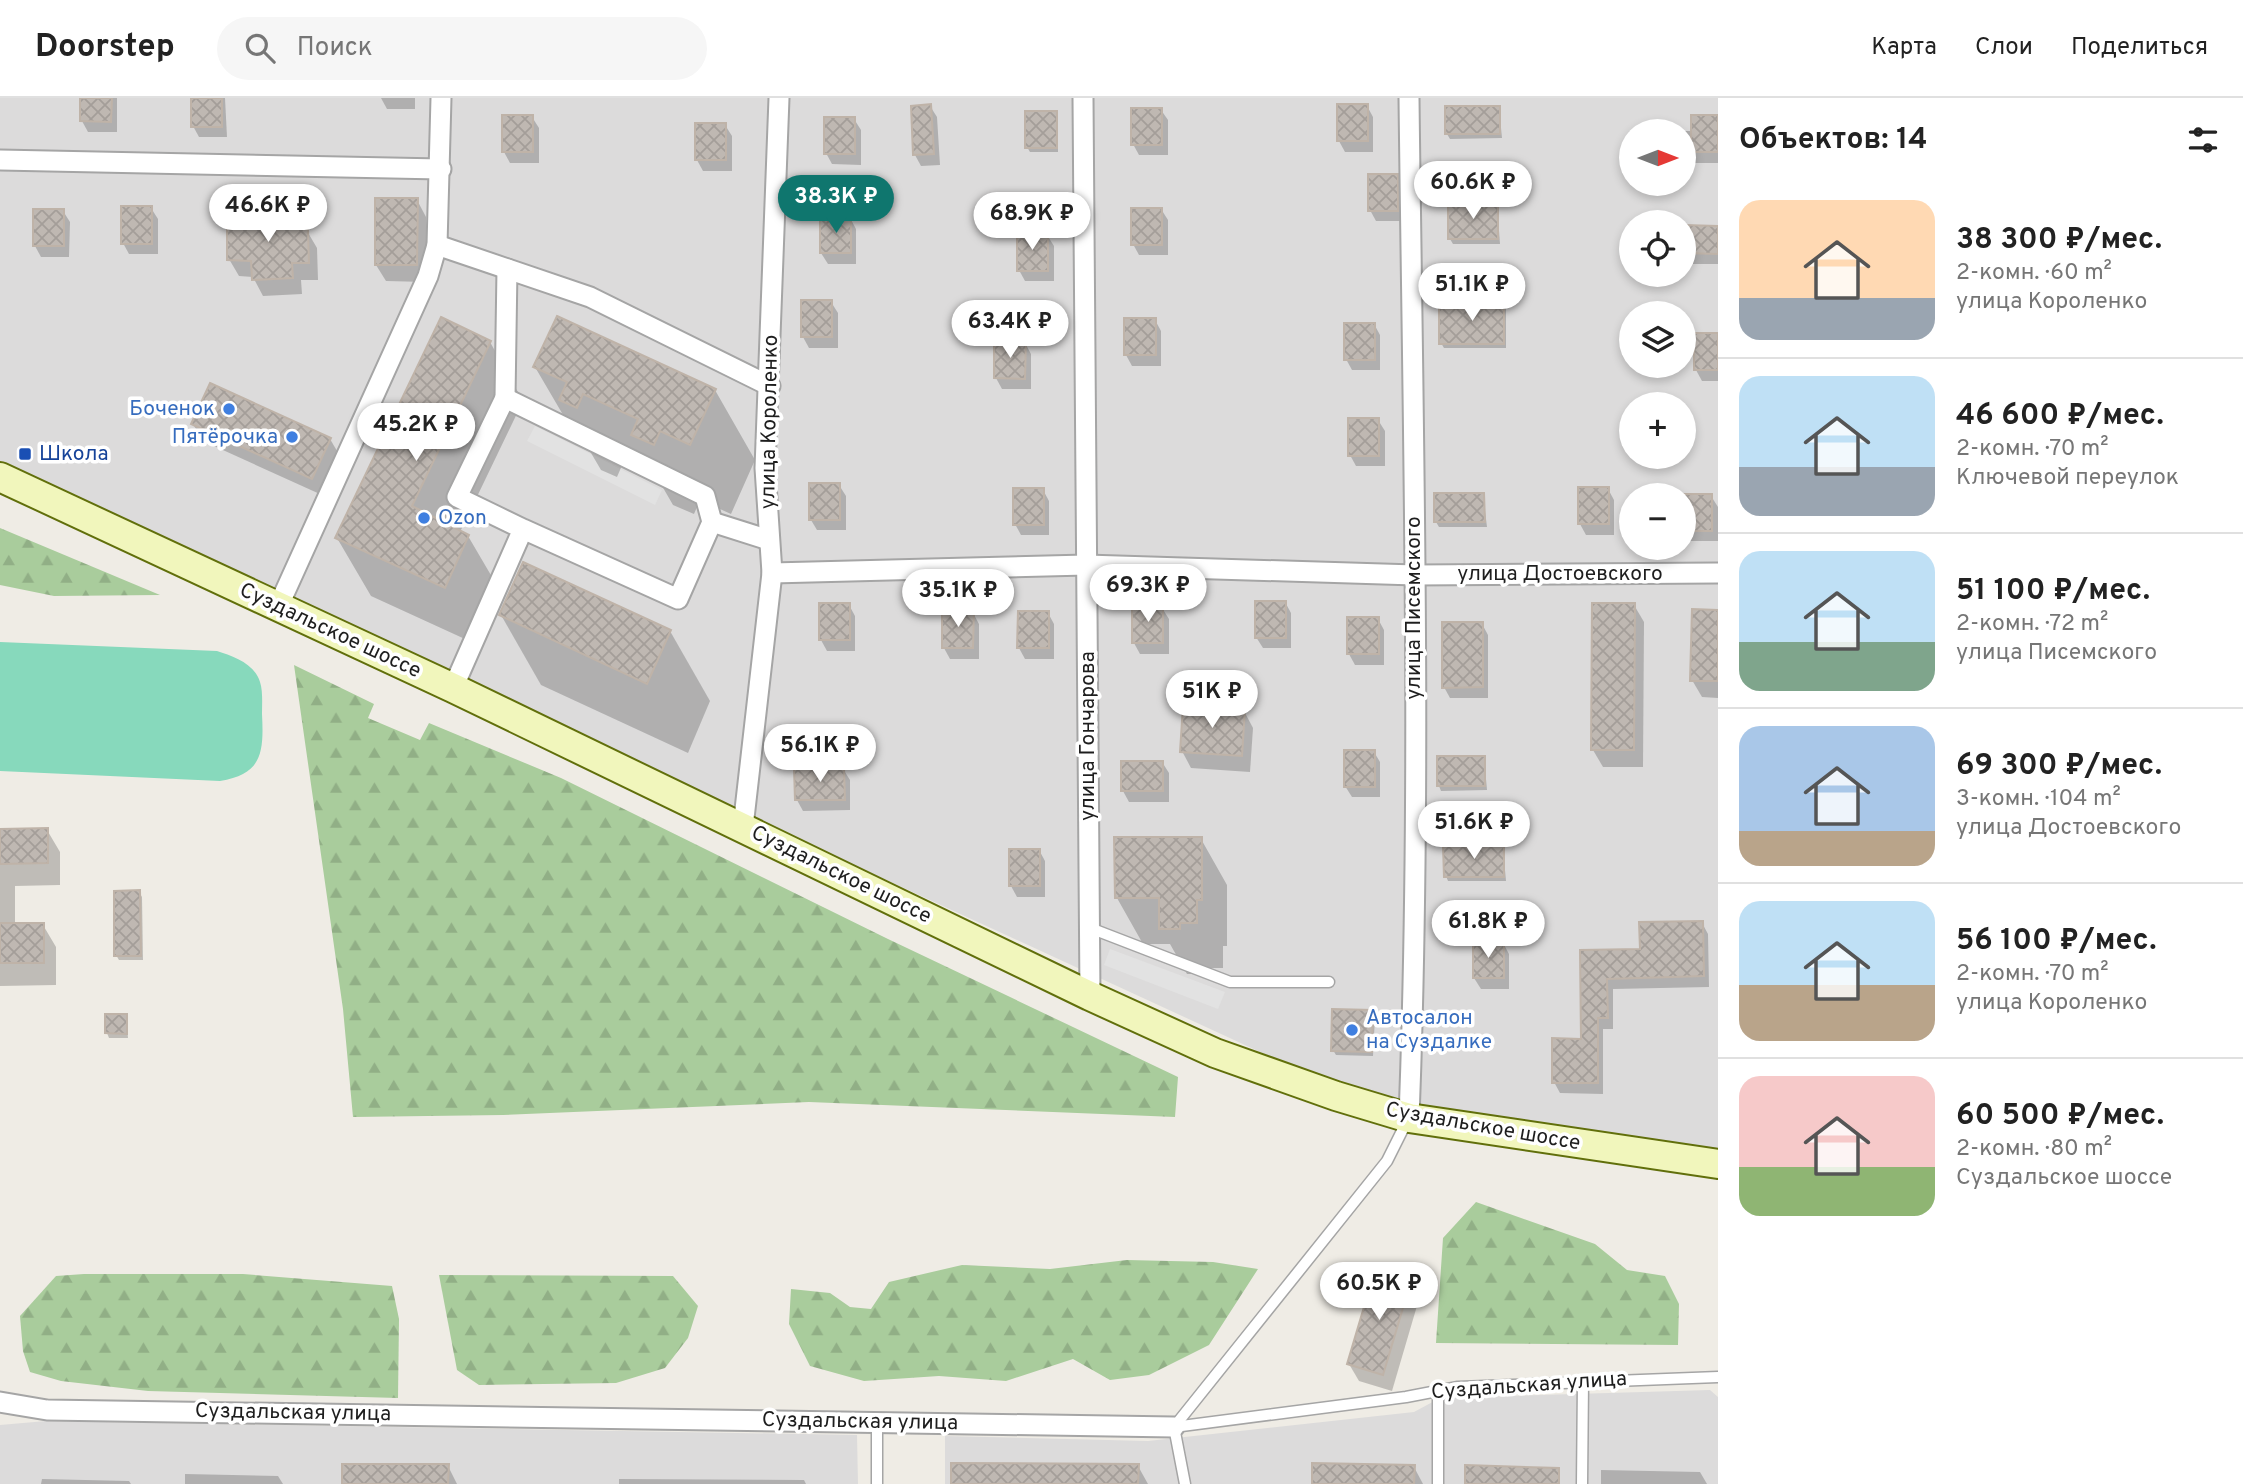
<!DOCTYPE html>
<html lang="ru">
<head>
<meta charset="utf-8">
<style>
  :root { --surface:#fff; --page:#f6f6f6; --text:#222; --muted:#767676; --line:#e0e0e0; --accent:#0f766e }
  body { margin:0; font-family:Overpass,sans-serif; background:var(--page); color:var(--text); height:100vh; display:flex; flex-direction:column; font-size:26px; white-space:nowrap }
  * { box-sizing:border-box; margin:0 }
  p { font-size:23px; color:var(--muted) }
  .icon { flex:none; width:38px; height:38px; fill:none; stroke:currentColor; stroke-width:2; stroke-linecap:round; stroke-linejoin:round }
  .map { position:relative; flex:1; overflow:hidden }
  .sheet { display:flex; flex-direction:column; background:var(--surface); width:525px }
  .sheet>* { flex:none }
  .needle { width:46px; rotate:90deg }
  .controls { position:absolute; left:1619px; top:21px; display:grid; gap:14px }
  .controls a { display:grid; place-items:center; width:77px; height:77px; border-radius:50%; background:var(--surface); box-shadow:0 4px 10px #0003; font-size:35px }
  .price { position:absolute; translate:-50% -60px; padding:0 16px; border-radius:24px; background:#fff; color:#222; font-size:23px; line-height:46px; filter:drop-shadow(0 2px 4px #0008) }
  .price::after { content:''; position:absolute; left:50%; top:42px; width:21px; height:16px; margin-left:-10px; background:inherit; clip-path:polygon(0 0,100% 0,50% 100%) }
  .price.on { background:var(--accent); color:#fff }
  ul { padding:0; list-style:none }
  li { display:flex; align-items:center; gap:21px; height:175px; padding:0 21px }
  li+li { border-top:2px solid var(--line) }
  li span { display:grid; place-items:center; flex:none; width:196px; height:140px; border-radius:21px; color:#555 }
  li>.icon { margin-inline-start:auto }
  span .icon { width:84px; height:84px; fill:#fffc; stroke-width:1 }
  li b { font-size:30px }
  h2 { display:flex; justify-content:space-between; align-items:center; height:84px; padding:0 21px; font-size:30px }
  header { display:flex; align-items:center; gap:42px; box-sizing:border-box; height:98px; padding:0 35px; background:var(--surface); border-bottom:2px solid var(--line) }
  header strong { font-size:33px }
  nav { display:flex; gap:38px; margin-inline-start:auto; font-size:24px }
  .search { width:490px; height:63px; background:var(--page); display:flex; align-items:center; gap:18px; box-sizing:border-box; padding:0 24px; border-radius:38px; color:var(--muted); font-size:26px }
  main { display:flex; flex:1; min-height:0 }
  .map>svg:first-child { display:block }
</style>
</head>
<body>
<header>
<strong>Doorstep</strong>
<div class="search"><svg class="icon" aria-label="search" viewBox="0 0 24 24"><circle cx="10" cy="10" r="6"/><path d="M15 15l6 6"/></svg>Поиск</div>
<nav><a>Карта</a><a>Слои</a><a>Поделиться</a></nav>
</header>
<main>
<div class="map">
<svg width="1718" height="1386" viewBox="0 0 1718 1386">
  <defs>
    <pattern id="forest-firs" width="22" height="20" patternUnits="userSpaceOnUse" patternTransform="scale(1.75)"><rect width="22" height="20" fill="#a9cc9c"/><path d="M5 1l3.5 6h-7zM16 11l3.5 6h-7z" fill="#91af86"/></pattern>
    <pattern id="building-cross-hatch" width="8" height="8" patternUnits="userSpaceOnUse" patternTransform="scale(1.75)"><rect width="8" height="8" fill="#bfb8b2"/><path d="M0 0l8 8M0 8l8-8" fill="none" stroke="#a49e99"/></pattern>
  </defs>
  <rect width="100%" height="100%" fill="#efece5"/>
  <g fill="#dcdbdb" fill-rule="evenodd">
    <path d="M0,0h1718v1057l-336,-47 -1382,-636zM1631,33h53v53h-53zM1631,124h53v53h-53zM1631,215h53v53h-53zM1631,306h53v53h-53zM1631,397h53v53h-53z"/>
    <polygon points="1710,1292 1718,1299 1718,1386 945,1386 945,1338 1148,1343 1414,1314 1440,1300"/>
    <polygon points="46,1323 857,1337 858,1386 0,1386 0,1327"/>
  </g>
  <g fill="url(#forest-firs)">
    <polygon points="0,430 160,497 54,498 0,487"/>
    <polygon points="294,567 374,606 368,620 420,642 429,625 561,680 888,841 1178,979 1175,1019 809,1004 503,1017 353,1019 343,911"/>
    <polygon points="1476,1104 1595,1146 1627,1172 1665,1178 1679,1206 1678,1247 1436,1245 1443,1140"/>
    <polygon points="1127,1162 1213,1164 1258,1171 1209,1247 1149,1277 1110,1282 1073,1261 1006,1283 939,1278 864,1283 810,1268 789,1226 791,1191 830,1195 850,1209 871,1211 889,1184 962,1167 1050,1171"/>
    <polygon points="84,1176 243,1176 392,1188 399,1221 398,1300 148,1293 61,1283 30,1274 23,1253 20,1218 56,1178"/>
    <polygon points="439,1177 673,1178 698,1208 688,1240 665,1270 616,1285 479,1287 457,1272"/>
  </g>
  <path fill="#87d9bc" d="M0,544l217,9c16,5 38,13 43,31 3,9 2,22 2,32 2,39 0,60 -42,67l-220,-10z"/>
  <g fill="#e2e2e2">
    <polygon points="535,328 662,392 655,407 527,343"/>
    <polygon points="1110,851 1225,894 1218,911 1104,867"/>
  </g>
  <g fill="#0003">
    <polygon points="82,0 117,0 117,34 88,34 82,23"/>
    <polygon points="193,0 225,0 227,39 199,39 193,28"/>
    <polygon points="381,0 415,0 415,11 387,11"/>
    <polygon points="930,8 937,19 940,67 921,68 915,57"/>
    <polygon points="1367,8 1373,19 1373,54 1345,54 1339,43"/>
    <polygon points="1499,10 1502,40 1450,41 1447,36"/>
    <polygon points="1161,12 1168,22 1168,57 1139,57 1133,46"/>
    <polygon points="1056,14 1058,19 1058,54 1030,54 1027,49"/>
    <polygon points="504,19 532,19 539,30 539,65 510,65 504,54"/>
    <polygon points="1692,19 1718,19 1718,65 1684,65 1684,33 1631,33 1631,70 1629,33 1692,33"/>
    <polygon points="854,21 861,32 861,67 832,66 826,55"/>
    <polygon points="725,27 732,38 732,73 703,73 697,62"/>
    <polygon points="1397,77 1403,88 1404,123 1376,123 1370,112"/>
    <polygon points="417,102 426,119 426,184 386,183 376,167"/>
    <polygon points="1497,106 1500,146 1453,146 1450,141"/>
    <polygon points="151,110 158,121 158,156 129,156 123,145"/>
    <polygon points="1161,111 1168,122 1168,157 1139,157 1133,146"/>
    <polygon points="63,113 70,124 69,159 41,159 35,148"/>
    <polygon points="850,120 856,131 856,166 828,166 821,155"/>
    <polygon points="1684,129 1718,130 1718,166 1687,166 1684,159"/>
    <polygon points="307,133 317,150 318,182 301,182 302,196 263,198 253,179 239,178 229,161"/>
    <polygon points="1047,137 1054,148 1054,183 1025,183 1019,172"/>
    <polygon points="831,204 838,215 838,250 809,250 803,239"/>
    <polygon points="1503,206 1506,211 1506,250 1444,250 1441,245"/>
    <polygon points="1155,222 1161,233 1161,268 1132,268 1126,257"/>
    <polygon points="1374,226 1380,237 1380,272 1352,272 1346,261"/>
    <polygon points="1696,237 1718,237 1718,283 1702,283 1696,272"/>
    <polygon points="490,244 523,303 460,434 468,438 502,496 478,547 371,498 337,440"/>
    <polygon points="1025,245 1031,256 1031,291 1002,291 996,280"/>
    <polygon points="535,269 715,292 755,362 731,416 700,402 694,416 673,407 658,381 623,365 617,379 601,372 584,343 576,339"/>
    <polygon points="1378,322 1385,333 1385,368 1356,368 1350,357"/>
    <polygon points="193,326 330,341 340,358 322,397 203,343"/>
    <polygon points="839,387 846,398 846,432 817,432 811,422"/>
    <polygon points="1608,391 1614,402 1614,437 1586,437 1580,426"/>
    <polygon points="1043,392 1049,403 1049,437 1021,437 1015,426"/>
    <polygon points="1483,397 1487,429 1439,429 1436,424"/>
    <polygon points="1684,397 1711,398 1718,409 1718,443 1689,443 1684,433"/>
    <polygon points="1285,504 1291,515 1291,550 1263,550 1256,539"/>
    <polygon points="849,507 855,518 855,553 827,553 821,542"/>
    <polygon points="1634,507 1644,524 1643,669 1603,669 1593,652"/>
    <polygon points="1162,510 1169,521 1169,556 1140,556 1134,545"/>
    <polygon points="1693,513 1718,514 1718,600 1702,599 1692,582"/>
    <polygon points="973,515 979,526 979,561 950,561 944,550"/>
    <polygon points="1048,515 1054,526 1054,561 1025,561 1019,550"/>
    <polygon points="501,517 670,533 710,603 688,655 541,587"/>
    <polygon points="1378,521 1384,532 1384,567 1355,567 1349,556"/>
    <polygon points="1482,526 1488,537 1488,600 1450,600 1444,589"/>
    <polygon points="1244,613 1253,630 1250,674 1191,670 1182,653"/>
    <polygon points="1374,654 1380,664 1380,699 1352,699 1345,688"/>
    <polygon points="1484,660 1487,692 1441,693 1439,688"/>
    <polygon points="1162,664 1169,675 1169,704 1129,704 1123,693"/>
    <polygon points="843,671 850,682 850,712 803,713 797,702"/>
    <polygon points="0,732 47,732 60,754 60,787 15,788 15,827 43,827 56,849 56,887 0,888"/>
    <polygon points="1201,741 1227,787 1227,848 1223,848 1223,870 1206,870 1206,876 1187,876 1170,846 1143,846 1117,800"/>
    <polygon points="1503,750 1506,783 1448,783 1446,778"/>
    <polygon points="1039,752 1045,763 1045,799 1017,799 1011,788"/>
    <polygon points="139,794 142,799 143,862 119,862 116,857"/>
    <polygon points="1702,825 1708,836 1709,889 1613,891 1613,931 1603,931 1603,996 1560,995 1554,984 1582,942 1581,853 1642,853"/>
    <polygon points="1503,845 1509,856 1509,891 1481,891 1474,880"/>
    <polygon points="1372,913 1375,918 1373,958 1336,957 1333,952"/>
    <polygon points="126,918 128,940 109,940 107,935"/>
    <polygon points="1410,1184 1419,1201 1392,1293 1359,1283 1349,1266"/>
    <polygon points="448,1368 457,1386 343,1386"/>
    <polygon points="1138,1368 1148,1386 953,1386"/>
    <polygon points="1414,1369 1423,1386 1314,1386"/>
    <polygon points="1601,1372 1700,1374 1707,1386 1601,1386"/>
    <polygon points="185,1376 278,1378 283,1386 185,1386"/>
    <polygon points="42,1381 129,1383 131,1386 41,1386"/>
    <polygon points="619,1381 804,1382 806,1386 619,1386"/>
  </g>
  <g fill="url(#building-cross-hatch)" stroke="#bfb3a8" stroke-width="2">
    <polygon points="80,0 112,0 111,24 80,23"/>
    <rect x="191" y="0" width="31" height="29"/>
    <polygon points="931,6 934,56 913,57 911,8"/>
    <rect x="1337" y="6" width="31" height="37"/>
    <rect x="1445" y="8" width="55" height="28"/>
    <rect x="1131" y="10" width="31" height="37"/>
    <rect x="1025" y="13" width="32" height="37"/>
    <rect x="502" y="17" width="31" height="37"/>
    <rect x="1691" y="17" width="27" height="37"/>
    <rect x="824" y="19" width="31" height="37"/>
    <rect x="695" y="25" width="31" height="37"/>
    <rect x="1368" y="76" width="30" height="37"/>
    <polygon points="375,100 418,100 417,167 375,167"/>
    <polygon points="1498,104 1498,141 1448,141 1448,105"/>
    <rect x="121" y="108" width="31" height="38"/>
    <rect x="1131" y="110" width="31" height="37"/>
    <rect x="33" y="111" width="31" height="37"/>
    <polygon points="227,117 295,119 308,132 309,165 292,165 293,180 252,182 251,163 227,162"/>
    <rect x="820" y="118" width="31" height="37"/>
    <polygon points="1684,127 1718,128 1718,156 1684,155"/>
    <rect x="1017" y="135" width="31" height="38"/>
    <rect x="801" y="202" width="31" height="37"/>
    <rect x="1439" y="204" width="65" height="42"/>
    <polygon points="557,218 716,291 690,347 660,333 654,347 631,337 638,321 583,296 577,310 559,302 567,284 533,269"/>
    <polygon points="441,219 491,243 412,408 469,437 445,490 335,440"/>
    <rect x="1124" y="220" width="32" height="37"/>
    <rect x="1344" y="225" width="31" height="37"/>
    <rect x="1694" y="235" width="24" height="37"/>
    <polygon points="994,243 1026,243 1025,281 994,280"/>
    <polygon points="210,285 331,340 312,381 191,326"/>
    <rect x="1348" y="320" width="31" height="38"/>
    <rect x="809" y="385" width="31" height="37"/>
    <rect x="1578" y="389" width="31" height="37"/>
    <rect x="1013" y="390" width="31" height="37"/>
    <polygon points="1434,395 1484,395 1485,424 1434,424"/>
    <rect x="1684" y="396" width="28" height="37"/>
    <polygon points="523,464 671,532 647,586 499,517"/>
    <rect x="1255" y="503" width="31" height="37"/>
    <rect x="819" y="505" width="31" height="37"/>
    <polygon points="1592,505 1635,505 1634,652 1591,652"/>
    <rect x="1132" y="508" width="31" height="37"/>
    <polygon points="1692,511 1718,512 1718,583 1690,583"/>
    <polygon points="942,513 974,513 973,550 942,550"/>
    <polygon points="1018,513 1049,513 1049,550 1017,550"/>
    <rect x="1347" y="519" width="32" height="37"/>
    <polygon points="1442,524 1483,524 1483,589 1442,590"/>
    <polygon points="1183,607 1245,611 1242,658 1180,654"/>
    <rect x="1344" y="652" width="31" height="37"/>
    <rect x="1437" y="658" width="48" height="30"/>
    <rect x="1121" y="663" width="42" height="30"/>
    <polygon points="844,669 845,702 795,702 794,670"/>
    <polygon points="48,730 48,765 0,766 0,731"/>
    <polygon points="1114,739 1202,739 1202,802 1197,802 1197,825 1180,825 1180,831 1159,831 1159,800 1115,800"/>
    <polygon points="1443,748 1504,748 1504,779 1444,779"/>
    <rect x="1009" y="751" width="31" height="37"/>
    <polygon points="140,792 141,858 114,858 114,793"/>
    <polygon points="1703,823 1704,878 1607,881 1608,920 1598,920 1598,985 1552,985 1552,940 1581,941 1580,852 1640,851 1639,824"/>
    <rect x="0" y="825" width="44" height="40"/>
    <rect x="1473" y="843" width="31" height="37"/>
    <polygon points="1332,911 1373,912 1372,954 1331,953"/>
    <polygon points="105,916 127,916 127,936 105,935"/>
    <polygon points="1375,1172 1411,1183 1383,1277 1347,1266"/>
    <polygon points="951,1365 1139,1366 1138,1386 951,1386"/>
    <polygon points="1312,1365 1415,1367 1414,1386 1312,1386"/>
    <polygon points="342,1366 449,1366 448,1386 342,1386"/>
    <polygon points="1465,1367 1559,1370 1559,1386 1465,1386"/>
  </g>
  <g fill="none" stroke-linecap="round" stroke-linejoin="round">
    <g stroke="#a5a5a5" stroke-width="13">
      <g id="service">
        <polyline points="1090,830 1230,884 1329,884"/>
        <polyline points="1174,1329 1406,1299 1458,1289 1718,1279"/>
        <polyline points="877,1386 877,1324"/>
        <polyline points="1185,1386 1174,1329 1387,1063 1407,1023"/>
        <polyline points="1438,1386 1438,1291"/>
        <polyline points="1582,1386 1583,1283"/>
      </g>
    </g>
    <g stroke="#a5a5a5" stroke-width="23">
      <g id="minor">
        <polyline points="1083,0 1090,898"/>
        <path d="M1409,0c4,340 13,680 0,1020"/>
        <polyline points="0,62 441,71"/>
        <polyline points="437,147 590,199 770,288"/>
        <polyline points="505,300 507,171"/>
        <polyline points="712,424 769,442"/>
        <polyline points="772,475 1086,467 1415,477 1718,475"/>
        <polyline points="278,509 428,178 437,147 441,0"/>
        <polyline points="453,590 523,431 678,501 712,424 705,398 505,300 457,399 523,431"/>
        <polyline points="743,729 772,475 765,370 779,0"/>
        <polyline points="0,1304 47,1312 1174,1329"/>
      </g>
    </g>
    <g stroke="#616f0b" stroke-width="32">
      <polyline id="secondary" points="0,379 453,590 1090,898 1215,955 1336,998 1409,1020 1718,1066"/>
    </g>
    <use href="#service" stroke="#fff" stroke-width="10"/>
    <use href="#minor" stroke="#fff" stroke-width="19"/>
    <use href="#secondary" stroke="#f1f6bc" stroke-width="28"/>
  </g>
  <g fill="#3f7fe0" stroke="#fff" stroke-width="2.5">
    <circle cx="229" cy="311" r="7"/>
    <circle cx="292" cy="339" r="7"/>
    <circle cx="424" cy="420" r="7"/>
    <circle cx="1352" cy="932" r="7"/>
  </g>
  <rect fill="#1a4fb4" stroke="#fff" stroke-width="2.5" x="18" y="349" width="14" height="14" rx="3.5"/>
  <g text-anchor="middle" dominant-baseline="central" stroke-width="7" stroke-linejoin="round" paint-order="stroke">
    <g font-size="21" fill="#366cbe" stroke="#fff" text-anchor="end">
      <text x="215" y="311">Боченок</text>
      <text x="278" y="339">Пятёрочка</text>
      <text x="438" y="420" text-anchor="start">Ozon</text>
      <text x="1366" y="920" text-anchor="start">Автосалон<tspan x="1366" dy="24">на Суздалке</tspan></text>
    </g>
    <g font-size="21" fill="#1e1e1e" stroke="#fff">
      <text transform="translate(770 324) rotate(-89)">улица Короленко</text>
      <text x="1560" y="476">улица Достоевского</text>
      <text transform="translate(1414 510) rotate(-90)">улица Писемского</text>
      <text transform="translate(330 533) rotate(25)">Суздальское шоссе</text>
      <text transform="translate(1088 638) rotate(-90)">улица Гончарова</text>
      <text transform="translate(841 777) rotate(26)">Суздальское шоссе</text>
      <text transform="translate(1483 1029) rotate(10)">Суздальское шоссе</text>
      <text transform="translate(1529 1288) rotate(-4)">Суздальская улица</text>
      <text transform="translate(293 1315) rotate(1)">Суздальская улица</text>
      <text transform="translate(860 1324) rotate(1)">Суздальская улица</text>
    </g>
    <g font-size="21" fill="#164399" stroke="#fff" text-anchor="start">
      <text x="39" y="356">Школа</text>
    </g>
  </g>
</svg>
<div class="controls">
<a><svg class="needle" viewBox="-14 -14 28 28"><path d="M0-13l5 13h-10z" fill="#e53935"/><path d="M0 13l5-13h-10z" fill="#767676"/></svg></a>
<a><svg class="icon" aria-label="locate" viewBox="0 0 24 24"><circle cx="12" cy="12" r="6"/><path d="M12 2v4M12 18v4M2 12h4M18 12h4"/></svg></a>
<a><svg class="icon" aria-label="layers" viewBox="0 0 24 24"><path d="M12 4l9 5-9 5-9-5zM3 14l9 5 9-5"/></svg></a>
<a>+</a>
<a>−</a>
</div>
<b class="price" style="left:1473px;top:123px">60.6K ₽</b>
<b class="price on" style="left:836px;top:137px">38.3K ₽</b>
<b class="price" style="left:268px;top:146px">46.6K ₽</b>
<b class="price" style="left:1032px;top:154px">68.9K ₽</b>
<b class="price" style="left:1472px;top:225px">51.1K ₽</b>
<b class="price" style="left:1010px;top:262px">63.4K ₽</b>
<b class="price" style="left:416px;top:365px">45.2K ₽</b>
<b class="price" style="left:1148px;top:526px">69.3K ₽</b>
<b class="price" style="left:958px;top:531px">35.1K ₽</b>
<b class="price" style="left:1212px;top:632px">51K ₽</b>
<b class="price" style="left:820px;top:686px">56.1K ₽</b>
<b class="price" style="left:1474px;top:763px">51.6K ₽</b>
<b class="price" style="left:1488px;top:862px">61.8K ₽</b>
<b class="price" style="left:1379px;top:1224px">60.5K ₽</b>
</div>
<section class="sheet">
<h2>Объектов: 14<svg class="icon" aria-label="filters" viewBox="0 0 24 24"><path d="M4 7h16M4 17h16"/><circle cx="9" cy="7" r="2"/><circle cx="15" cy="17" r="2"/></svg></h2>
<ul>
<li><span style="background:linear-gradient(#ffd9b3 70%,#9aa5b1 0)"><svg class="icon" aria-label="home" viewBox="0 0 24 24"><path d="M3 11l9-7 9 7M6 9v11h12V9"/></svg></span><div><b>38 300 ₽/мес.</b><p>2-комн. · 60 m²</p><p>улица Короленко</p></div></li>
<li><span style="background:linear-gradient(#bfe0f5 65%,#9aa5b1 0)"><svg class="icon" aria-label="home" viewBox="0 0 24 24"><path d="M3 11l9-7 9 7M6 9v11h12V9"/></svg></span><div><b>46 600 ₽/мес.</b><p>2-комн. · 70 m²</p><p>Ключевой переулок</p></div></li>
<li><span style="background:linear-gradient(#bfe0f5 65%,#7fa58c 0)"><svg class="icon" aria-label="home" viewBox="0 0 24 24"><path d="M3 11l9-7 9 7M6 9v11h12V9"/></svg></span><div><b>51 100 ₽/мес.</b><p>2-комн. · 72 m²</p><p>улица Писемского</p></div></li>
<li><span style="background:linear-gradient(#a9c7e8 75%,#b9a48a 0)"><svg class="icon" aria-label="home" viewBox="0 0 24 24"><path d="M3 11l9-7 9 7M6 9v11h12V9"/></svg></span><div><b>69 300 ₽/мес.</b><p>3-комн. · 104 m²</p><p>улица Достоевского</p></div></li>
<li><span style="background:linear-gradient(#bfe0f5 60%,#b9a48a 0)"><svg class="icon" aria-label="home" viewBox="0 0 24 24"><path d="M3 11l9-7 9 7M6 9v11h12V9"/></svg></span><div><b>56 100 ₽/мес.</b><p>2-комн. · 70 m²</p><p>улица Короленко</p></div></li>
<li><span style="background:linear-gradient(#f6c9c9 65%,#8fb573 0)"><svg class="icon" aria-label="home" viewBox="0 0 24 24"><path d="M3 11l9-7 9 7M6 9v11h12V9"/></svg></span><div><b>60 500 ₽/мес.</b><p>2-комн. · 80 m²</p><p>Суздальское шоссе</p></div></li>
</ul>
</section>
</main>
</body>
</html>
